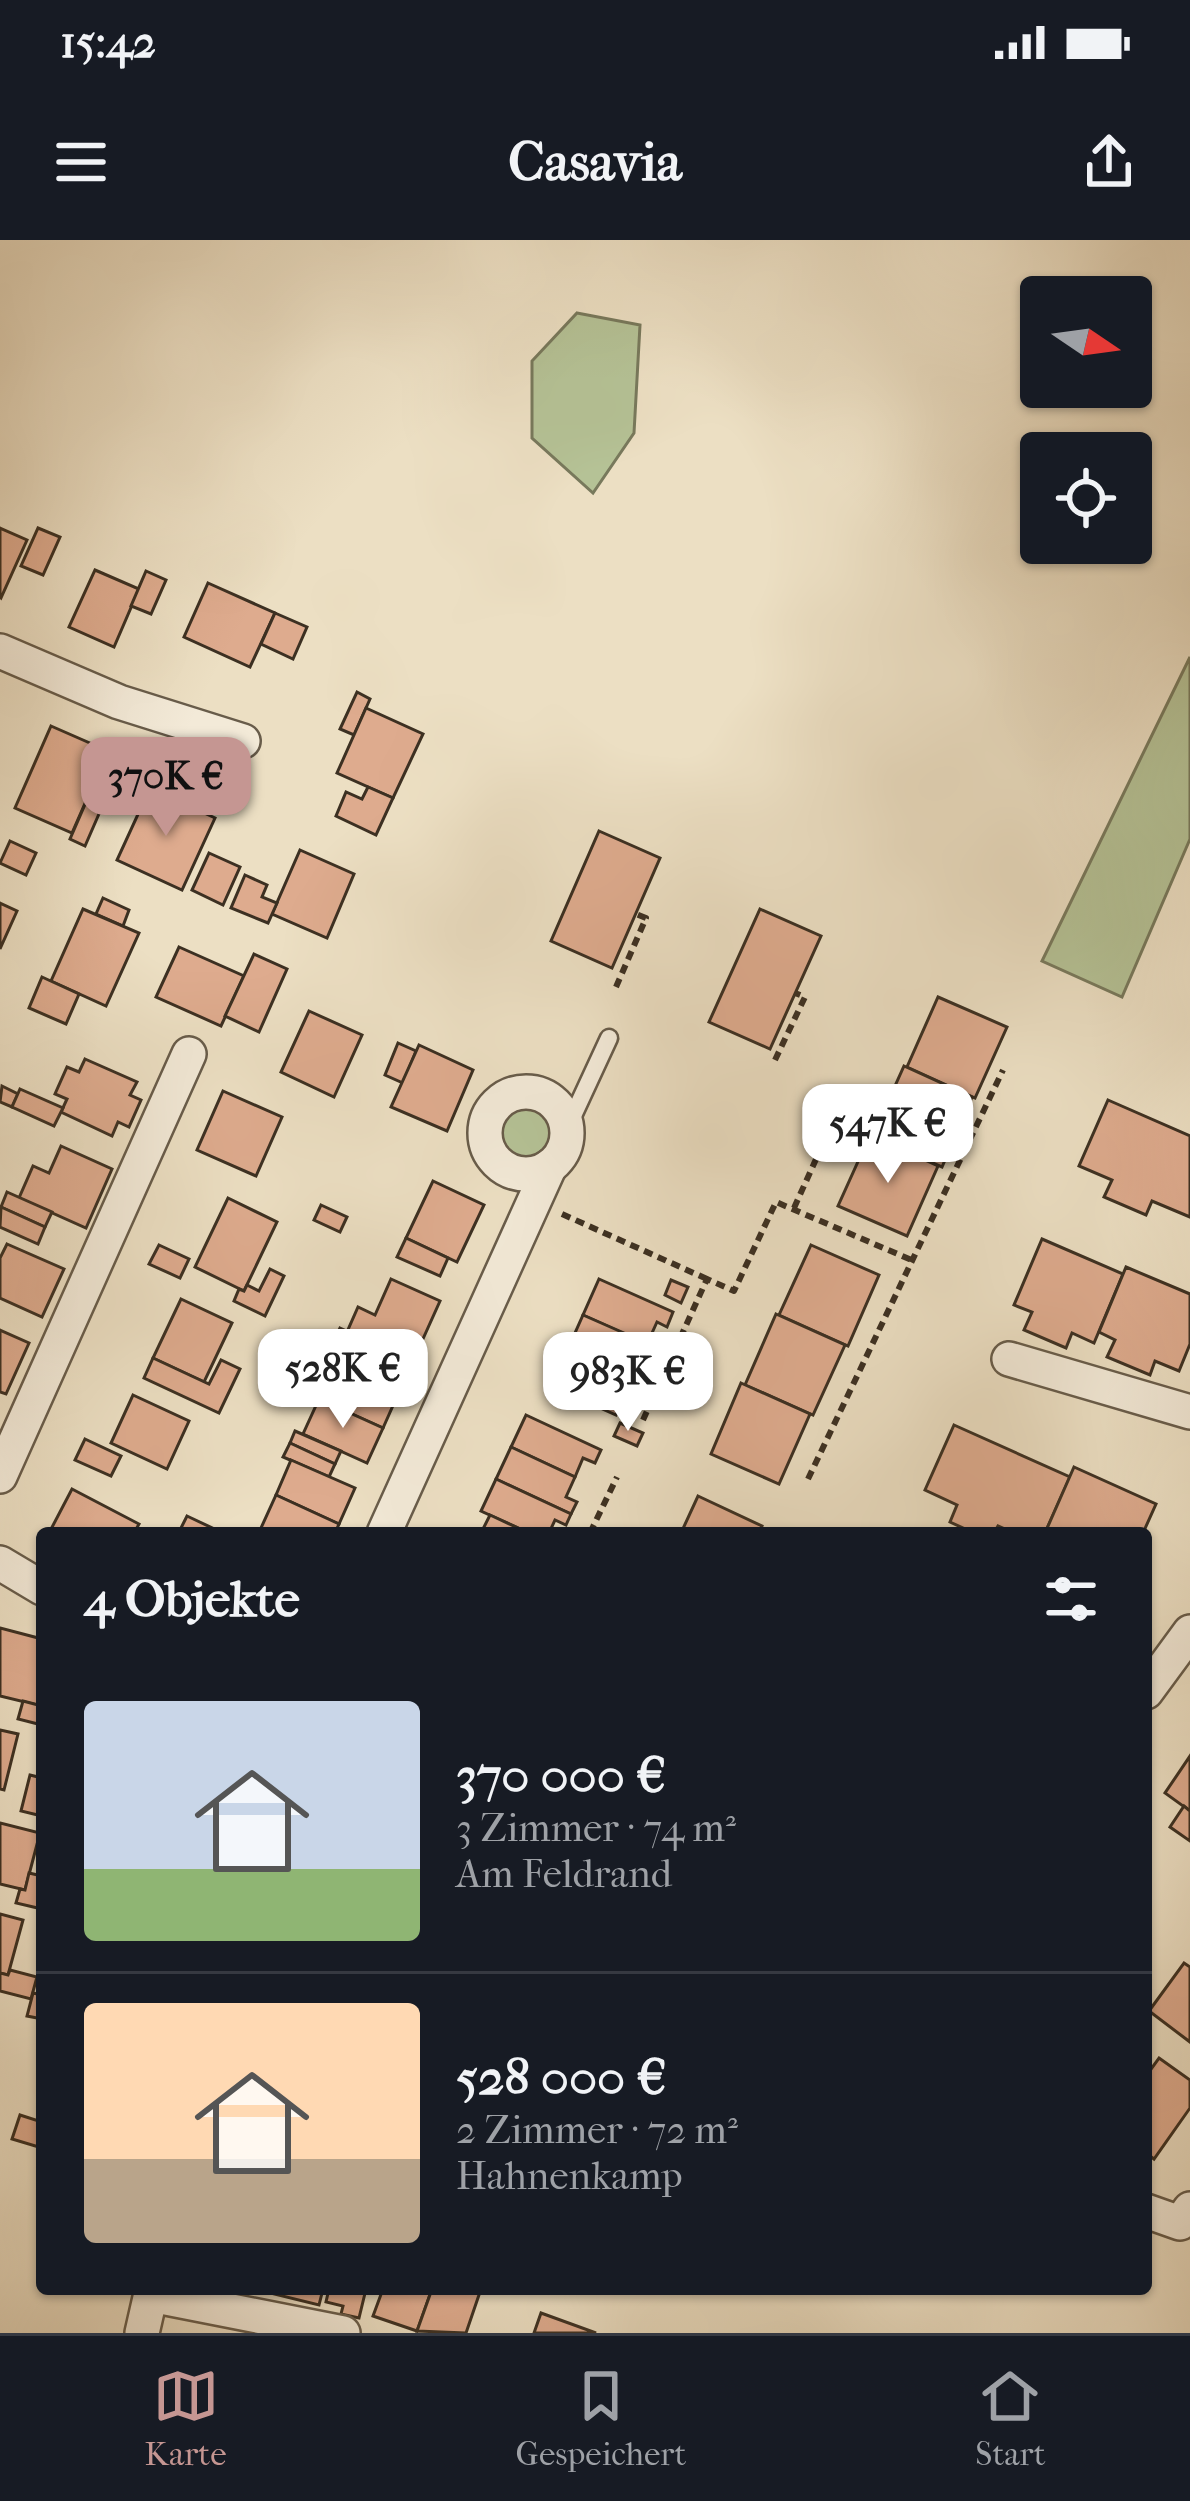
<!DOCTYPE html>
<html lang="de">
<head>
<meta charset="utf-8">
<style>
  :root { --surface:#171b24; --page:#242831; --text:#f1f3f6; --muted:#9ea1a6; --line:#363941; --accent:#c59692 }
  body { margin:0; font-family:"IM FELL French Canon",serif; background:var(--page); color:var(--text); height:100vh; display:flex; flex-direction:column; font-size:45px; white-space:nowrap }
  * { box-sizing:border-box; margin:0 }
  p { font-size:39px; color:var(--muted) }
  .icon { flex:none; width:66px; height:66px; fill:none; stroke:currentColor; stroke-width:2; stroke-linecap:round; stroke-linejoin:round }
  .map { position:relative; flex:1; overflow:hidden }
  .panel { position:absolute; left:36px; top:1287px; width:1116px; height:768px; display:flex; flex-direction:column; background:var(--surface); border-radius:12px; box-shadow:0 3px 9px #0004 }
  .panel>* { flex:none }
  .needle { width:78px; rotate:103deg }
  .buttons { position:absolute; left:1020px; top:36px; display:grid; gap:24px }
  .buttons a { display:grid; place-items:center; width:132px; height:132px; border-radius:12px; background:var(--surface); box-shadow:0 3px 9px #0004; font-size:60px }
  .price { position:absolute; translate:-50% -102px; padding:0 27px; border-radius:24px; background:#fff; color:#222; font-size:39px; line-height:78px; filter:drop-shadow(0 3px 6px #0008) }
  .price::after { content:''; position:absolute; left:50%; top:72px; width:36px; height:27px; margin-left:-18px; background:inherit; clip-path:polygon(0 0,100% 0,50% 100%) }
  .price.on { background:var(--accent); color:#111 }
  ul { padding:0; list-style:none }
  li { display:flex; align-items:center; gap:36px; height:300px; padding:0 48px }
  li+li { border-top:3px solid var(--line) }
  li span { display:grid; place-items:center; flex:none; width:336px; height:240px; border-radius:12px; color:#555 }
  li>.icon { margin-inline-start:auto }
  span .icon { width:144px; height:144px; fill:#fffc; stroke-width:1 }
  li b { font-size:51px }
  h2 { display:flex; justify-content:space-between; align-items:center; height:144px; padding:0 48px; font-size:51px }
  .status { display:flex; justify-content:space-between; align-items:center; height:84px; padding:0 60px; background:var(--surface); direction:ltr }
  .status svg { height:33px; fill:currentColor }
  header { display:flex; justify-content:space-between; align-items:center; height:156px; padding:0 48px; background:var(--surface); font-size:54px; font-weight:700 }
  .dock { display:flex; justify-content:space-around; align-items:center; height:168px; border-top:3px solid var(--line); background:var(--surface); font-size:33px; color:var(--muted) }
  .dock a { display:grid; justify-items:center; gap:6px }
  .dock .on { color:var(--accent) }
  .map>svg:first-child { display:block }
</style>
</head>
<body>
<div class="status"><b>15:42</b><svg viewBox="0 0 49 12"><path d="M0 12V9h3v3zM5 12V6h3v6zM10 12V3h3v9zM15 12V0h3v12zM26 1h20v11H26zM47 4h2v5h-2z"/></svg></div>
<header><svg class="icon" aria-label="menu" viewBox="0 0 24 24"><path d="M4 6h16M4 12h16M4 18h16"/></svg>Casavia<svg class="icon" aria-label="share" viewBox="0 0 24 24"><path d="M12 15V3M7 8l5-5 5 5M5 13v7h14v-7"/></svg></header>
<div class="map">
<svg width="1190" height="2093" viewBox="0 0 1190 2093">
  <rect width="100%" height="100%" fill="#ecdfc3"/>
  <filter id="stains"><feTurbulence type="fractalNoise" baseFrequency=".00167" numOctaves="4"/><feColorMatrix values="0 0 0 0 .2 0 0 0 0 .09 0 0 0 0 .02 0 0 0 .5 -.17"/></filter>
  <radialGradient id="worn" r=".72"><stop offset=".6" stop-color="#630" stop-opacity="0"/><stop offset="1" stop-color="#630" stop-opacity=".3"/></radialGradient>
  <g fill="#b5c296" stroke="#78795c" stroke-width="3">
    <polygon points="577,73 640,85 634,193 593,253 532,198 532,121"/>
    <polygon points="1190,417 1190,599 1122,757 1042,721"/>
    <circle cx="526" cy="894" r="28"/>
  </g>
  <g fill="#deab8e" stroke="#3c3022" stroke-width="3">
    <polygon points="0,288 27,300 1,358 0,357"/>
    <polygon points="38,288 60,297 43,335 21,326"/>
    <polygon points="95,330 139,349 114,407 69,387"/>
    <polygon points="146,331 166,340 151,374 131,366"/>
    <polygon points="208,343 275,373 250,427 184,397"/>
    <polygon points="275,373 307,387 293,419 261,404"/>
    <polygon points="357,452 370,459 354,495 340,489"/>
    <polygon points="366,468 423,494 393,558 337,533"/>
    <polygon points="51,486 108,511 72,593 15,568"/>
    <polygon points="368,547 393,558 376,595 336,576 346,552 362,559"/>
    <polygon points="150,548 215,578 182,650 117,620"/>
    <polygon points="90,553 105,560 85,606 70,599"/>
    <polygon points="599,591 660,618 612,728 551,701"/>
    <polygon points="10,601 36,613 26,635 0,623"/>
    <polygon points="300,610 354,634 327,698 272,674"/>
    <polygon points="209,613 240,627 223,665 192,650"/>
    <polygon points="245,635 267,645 262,657 277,663 268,683 231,668"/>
    <polygon points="103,658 129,670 123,686 96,674"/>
    <polygon points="0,663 17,671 0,709"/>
    <polygon points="83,669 139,693 106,766 51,741"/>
    <polygon points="760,669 821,696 770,809 709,782"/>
    <polygon points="179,707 244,736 221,786 156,757"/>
    <polygon points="254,714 287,729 259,792 225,776"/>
    <polygon points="42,737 79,754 66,784 29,768"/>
    <polygon points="938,757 1007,787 975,858 907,827"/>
    <polygon points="309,771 362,795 334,857 281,832"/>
    <polygon points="398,803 416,811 403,843 385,835"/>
    <polygon points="419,805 473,830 447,891 391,867"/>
    <polygon points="85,819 137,842 130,855 141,860 129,887 118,882 112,896 61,872 67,859 55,854 67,827 79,832"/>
    <polygon points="904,826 972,857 942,927 872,897"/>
    <polygon points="2,846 18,854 12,867 0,862"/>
    <polygon points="20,849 63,868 54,886 12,867"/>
    <polygon points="223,851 282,877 256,936 197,910"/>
    <polygon points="1108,860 1190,896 1190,977 1152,961 1146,975 1104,957 1112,940 1079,926"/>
    <polygon points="870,895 938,926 907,996 838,966"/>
    <polygon points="61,906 112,929 86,988 19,958 33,926 49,933"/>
    <polygon points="433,941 484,965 457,1022 406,998"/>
    <polygon points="7,952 52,972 45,987 1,967"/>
    <polygon points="228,958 277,982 244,1051 195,1027"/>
    <polygon points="321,965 347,977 340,992 314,980"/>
    <polygon points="1,967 45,987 38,1004 0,987"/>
    <polygon points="406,998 448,1018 440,1036 397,1017"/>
    <polygon points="1042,999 1123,1034 1094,1103 1072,1093 1066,1108 1024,1090 1032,1072 1014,1065"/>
    <polygon points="7,1004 64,1029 42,1077 0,1058 0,1018"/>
    <polygon points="159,1005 189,1019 180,1038 149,1024"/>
    <polygon points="811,1005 879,1035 848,1106 779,1075"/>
    <polygon points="1126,1027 1190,1054 1190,1104 1179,1131 1155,1121 1150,1135 1107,1117 1115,1100 1099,1092"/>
    <polygon points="270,1029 284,1036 265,1076 234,1061 239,1049 244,1051 247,1045 259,1051"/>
    <polygon points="391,1039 440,1061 413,1121 347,1092 358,1067 375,1075"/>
    <polygon points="599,1039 673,1072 667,1087 657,1082 647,1104 583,1075"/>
    <polygon points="671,1040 688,1047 681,1063 665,1055"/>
    <polygon points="181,1059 232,1083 204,1142 153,1118"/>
    <polygon points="776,1074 845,1105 813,1175 745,1145"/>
    <polygon points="583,1075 658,1108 651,1124 640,1119 631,1139 567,1111"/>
    <polygon points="340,1088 386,1109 378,1125 332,1104"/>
    <polygon points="0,1090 29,1103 6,1154 0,1152"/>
    <polygon points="332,1104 378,1125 371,1140 326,1119"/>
    <polygon points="567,1111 642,1144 634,1160 624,1156 616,1175 551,1146"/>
    <polygon points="153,1118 209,1144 221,1120 240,1129 219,1173 144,1138"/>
    <polygon points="335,1123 399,1152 383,1188 319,1159"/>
    <polygon points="741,1143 810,1174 779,1244 711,1214"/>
    <polygon points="133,1155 189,1181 167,1229 111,1203"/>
    <polygon points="319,1159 383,1188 367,1223 303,1194"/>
    <polygon points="526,1175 601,1210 595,1223 583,1218 575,1237 511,1207"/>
    <polygon points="620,1183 643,1193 637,1206 614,1196"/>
    <polygon points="954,1185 1070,1237 1045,1293 1014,1293 998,1286 994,1293 974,1293 950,1282 957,1265 925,1250"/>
    <polygon points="295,1191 341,1211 335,1224 290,1203"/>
    <polygon points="85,1199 121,1216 111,1236 75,1220"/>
    <polygon points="290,1203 335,1224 329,1237 283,1217"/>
    <polygon points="511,1207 575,1237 566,1257 577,1262 571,1274 496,1239"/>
    <polygon points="291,1220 355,1248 339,1284 276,1255"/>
    <polygon points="1074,1227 1156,1264 1143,1293 1045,1293"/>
    <polygon points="496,1239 571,1274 566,1285 555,1280 549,1293 529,1293 481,1271"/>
    <polygon points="72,1249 139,1284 134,1293 49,1293"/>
    <polygon points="276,1255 339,1284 335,1293 272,1293 261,1288"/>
    <polygon points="698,1256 762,1286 759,1293 681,1293"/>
    <polygon points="490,1275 529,1293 481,1293"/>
    <polygon points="187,1276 223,1293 179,1292"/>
    <polygon points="0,1388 42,1399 42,1443 37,1465 0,1456"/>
    <polygon points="23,1461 42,1466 42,1485 18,1479"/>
    <polygon points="0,1490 18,1494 4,1550 0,1549"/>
    <polygon points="1190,1516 1190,1571 1165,1553"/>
    <polygon points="30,1535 42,1538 42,1576 21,1571"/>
    <polygon points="1184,1566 1190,1571 1190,1601 1170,1587"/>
    <polygon points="0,1583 40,1593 25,1650 0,1644"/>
    <polygon points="29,1633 42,1636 42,1669 16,1663 20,1649 25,1650"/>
    <polygon points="0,1674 23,1680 8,1735 0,1733"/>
    <polygon points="1184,1723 1190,1727 1190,1802 1149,1771"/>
    <polygon points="10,1730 37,1737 31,1759 0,1751 0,1733 8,1735"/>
    <polygon points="33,1753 42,1755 42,1779 27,1776"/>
    <polygon points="1159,1818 1190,1840 1190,1868 1154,1919 1146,1913 1146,1836"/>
    <polygon points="20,1875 42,1882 42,1908 12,1899"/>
    <polygon points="275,2049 323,2049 319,2065 274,2054"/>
    <polygon points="329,2049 366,2049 359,2078 341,2074 343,2066 326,2062"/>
    <polygon points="383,2049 432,2049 417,2091 373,2076"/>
    <polygon points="432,2049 481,2049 466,2093 417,2091"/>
    <polygon points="541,2073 596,2093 534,2093"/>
  </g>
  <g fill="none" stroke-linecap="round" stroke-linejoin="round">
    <g stroke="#685c4a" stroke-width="21">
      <polyline id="service" points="566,891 609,798"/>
    </g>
    <g stroke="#685c4a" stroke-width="38">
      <g id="minor">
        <polyline points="0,411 119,462 243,501"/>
        <circle cx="526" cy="893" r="41"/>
        <polyline points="1009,1119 1190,1172"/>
        <polyline points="0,1236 189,814"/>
        <polyline points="384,1293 550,926"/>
        <polyline points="0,1323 42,1348"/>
        <polyline points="1146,1452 1190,1392"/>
        <polyline points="1146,1971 1180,1983 1190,1969"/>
        <polyline points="151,2055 343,2093"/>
        <polyline points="142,2093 152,2049"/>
      </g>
    </g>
    <g stroke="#3c3022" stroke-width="6" stroke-dasharray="9 6" stroke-linecap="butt">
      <polyline points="616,747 646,678 636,674"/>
      <polyline points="775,820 805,757 795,753"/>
      <polyline points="794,968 826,897 819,895"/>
      <polyline points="562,974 707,1039"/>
      <polyline points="643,1180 707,1039 734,1051 776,962 914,1021"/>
      <polyline points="808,1239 1003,830"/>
      <polyline points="590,1293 617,1237"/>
    </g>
    <use href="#service" stroke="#f3ead8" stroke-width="16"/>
    <use href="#minor" stroke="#f3ead8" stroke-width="33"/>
  </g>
  <rect width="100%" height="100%" filter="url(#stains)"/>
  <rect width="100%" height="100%" fill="url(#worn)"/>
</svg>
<div class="buttons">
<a><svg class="needle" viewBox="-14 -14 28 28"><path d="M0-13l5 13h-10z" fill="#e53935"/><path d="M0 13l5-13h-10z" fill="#9ea1a6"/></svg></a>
<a><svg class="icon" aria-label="locate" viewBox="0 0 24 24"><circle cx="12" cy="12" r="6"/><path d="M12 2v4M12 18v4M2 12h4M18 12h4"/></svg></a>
</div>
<b class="price on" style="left:166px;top:599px">370K €</b>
<b class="price" style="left:888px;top:946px">547K €</b>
<b class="price" style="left:343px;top:1191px">528K €</b>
<b class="price" style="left:628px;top:1194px">983K €</b>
<section class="panel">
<h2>4 Objekte<svg class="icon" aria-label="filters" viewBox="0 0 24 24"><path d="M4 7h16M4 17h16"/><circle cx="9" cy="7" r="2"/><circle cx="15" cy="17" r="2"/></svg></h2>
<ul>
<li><span style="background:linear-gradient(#c9d6e8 70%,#8fb573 0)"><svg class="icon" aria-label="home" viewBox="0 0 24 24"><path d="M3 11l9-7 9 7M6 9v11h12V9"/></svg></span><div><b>370 000 €</b><p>3 Zimmer · 74 m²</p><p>Am Feldrand</p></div></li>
<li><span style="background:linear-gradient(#ffd9b3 65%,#b9a48a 0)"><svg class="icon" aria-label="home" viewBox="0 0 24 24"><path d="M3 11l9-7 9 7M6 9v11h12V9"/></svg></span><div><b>528 000 €</b><p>2 Zimmer · 72 m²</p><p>Hahnenkamp</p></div></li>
</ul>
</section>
</div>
<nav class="dock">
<a class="on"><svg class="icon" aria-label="map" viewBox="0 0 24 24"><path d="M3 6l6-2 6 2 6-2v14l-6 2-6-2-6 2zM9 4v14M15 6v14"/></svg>Karte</a>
<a><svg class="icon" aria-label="saved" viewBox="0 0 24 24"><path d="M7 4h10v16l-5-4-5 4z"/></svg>Gespeichert</a>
<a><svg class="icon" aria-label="home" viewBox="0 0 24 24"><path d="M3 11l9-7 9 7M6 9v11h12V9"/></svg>Start</a>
</nav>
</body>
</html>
